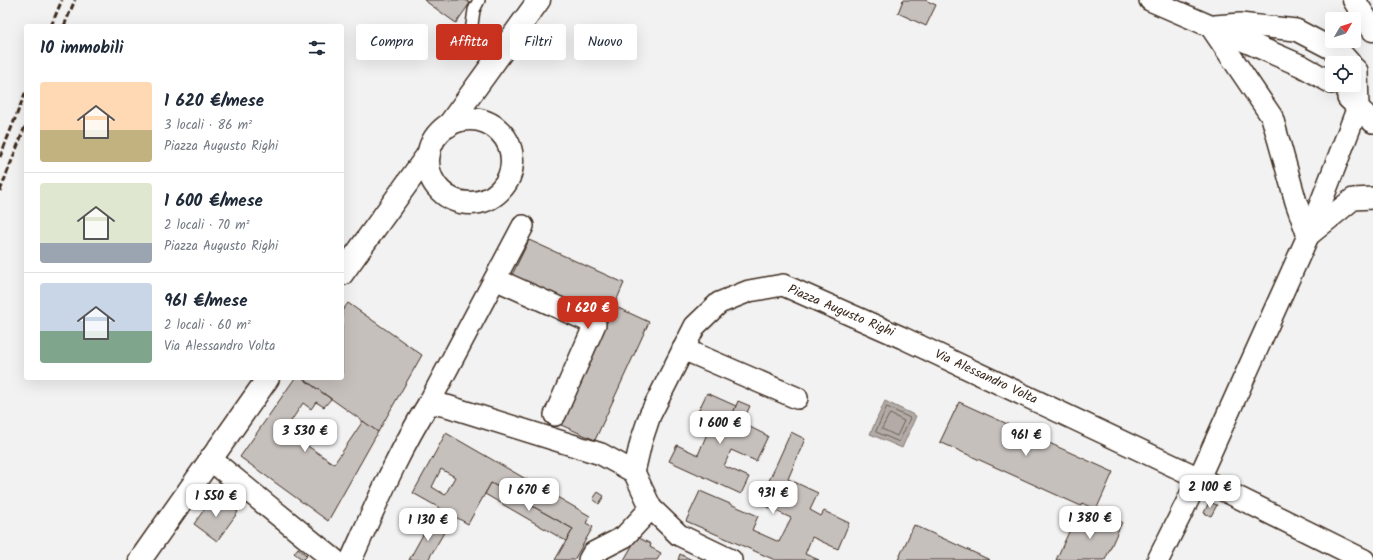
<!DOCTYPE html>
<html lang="it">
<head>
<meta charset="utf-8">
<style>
  :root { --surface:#fff; --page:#f6f6f7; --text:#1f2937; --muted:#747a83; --line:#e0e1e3; --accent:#c8321e }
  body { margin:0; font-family:Kalam,sans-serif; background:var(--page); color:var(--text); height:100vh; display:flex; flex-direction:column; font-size:15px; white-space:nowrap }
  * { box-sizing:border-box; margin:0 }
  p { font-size:13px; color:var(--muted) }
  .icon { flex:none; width:22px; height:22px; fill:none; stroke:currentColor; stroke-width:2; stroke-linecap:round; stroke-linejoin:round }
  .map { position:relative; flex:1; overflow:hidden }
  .side { position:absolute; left:24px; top:24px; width:320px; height:356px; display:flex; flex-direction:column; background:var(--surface); border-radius:4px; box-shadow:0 4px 16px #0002 }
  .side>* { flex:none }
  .top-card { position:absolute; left:356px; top:24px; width:380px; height:36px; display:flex; gap:8px }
  .needle { width:26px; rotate:51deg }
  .tools { position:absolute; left:1325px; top:12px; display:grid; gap:8px }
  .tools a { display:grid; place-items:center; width:36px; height:36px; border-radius:4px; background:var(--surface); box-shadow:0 4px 16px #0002; font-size:20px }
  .price { position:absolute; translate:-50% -34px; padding:0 9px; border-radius:8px; background:#fff; color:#222; font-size:13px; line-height:26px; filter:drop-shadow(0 1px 2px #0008) }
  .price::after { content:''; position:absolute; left:50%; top:24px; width:12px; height:9px; margin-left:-6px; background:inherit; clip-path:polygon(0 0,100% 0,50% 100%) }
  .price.on { background:var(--accent); color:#fff }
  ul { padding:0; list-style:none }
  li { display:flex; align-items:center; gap:12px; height:100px; padding:0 16px }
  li+li { border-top:1px solid var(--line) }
  li span { display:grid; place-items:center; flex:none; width:112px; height:80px; border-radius:4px; color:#555 }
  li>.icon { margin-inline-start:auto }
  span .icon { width:48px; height:48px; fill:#fffc; stroke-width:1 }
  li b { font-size:17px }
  h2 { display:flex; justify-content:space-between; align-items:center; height:48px; padding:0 16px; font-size:17px }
  .pill { padding:0 14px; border-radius:4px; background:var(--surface); box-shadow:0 4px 16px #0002; font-size:14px; line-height:36px }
  .pill.on { background:var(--accent); color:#fff }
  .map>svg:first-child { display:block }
</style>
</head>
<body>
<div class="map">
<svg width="1373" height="560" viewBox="0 0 1373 560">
  <rect width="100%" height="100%" fill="#f3f2f2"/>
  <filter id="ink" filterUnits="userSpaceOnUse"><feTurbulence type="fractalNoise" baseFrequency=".025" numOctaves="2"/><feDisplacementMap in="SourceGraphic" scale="8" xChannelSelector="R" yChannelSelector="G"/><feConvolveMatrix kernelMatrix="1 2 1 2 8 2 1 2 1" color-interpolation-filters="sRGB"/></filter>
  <g filter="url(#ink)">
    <polygon fill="#b2aba7" stroke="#827770" points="885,401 916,416 902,448 870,434"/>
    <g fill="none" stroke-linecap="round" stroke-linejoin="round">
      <g stroke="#6b5e55" stroke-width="1">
        <polygon points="887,407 910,418 899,442 876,432"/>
        <polygon points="890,414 904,421 897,436 882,429"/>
      </g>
    </g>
    <g fill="#c6c0bd" stroke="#3b2a1e" fill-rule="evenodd">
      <polygon points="424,0 465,0 470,3 456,23"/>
      <polygon points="903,0 925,0 936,5 926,26 898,13"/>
      <polygon points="529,240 624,283 614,306 649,322 595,440 561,425 608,320 511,277"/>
      <polygon points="348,303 422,355 378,432 302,378 342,378 342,311"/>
      <polygon points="295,378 302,378 331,399 324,407 316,402 311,409 303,403 291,421 303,429 296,438 334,464 363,421 378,432 328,521 240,457"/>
      <polygon points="707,393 736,406 729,423 740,428 742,423 768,436 756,461 731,450 724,466 749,477 741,494 669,461 677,445 698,455 709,429 693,422"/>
      <polygon points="738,401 750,406 740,428 729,423"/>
      <polygon points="959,402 1113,472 1096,510 1082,503 1081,506 940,442"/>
      <polygon points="791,432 805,439 788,479 818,493 810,510 821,516 824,511 849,523 838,549 812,537 805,554 819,560 775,560 686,521 700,491 758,516 752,530 779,542 791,518 759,503"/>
      <path d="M446,433l144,83 -4,7 7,4 -19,33h-19l18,-31 -82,-46 -23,41 -55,-31zM441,469l14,8 -10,18 -13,-8z"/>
      <polygon points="491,483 573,529 566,541 485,494"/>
      <polygon points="598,492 604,496 599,504 593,499"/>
      <polygon points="215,494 238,512 217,541 194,524"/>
      <polygon points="1209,502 1217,505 1211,516 1204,513"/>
      <polygon points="1102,512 1122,522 1105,560 1056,560 1074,521 1094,530"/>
      <polygon points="431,520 446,529 428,560 409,560"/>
      <polygon points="914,525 990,560 898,560"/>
      <polygon points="637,537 651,544 650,547 661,553 657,560 624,560"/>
      <polygon points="298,548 307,556 303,560 294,553"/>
      <polygon points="680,554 692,560 678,560"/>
    </g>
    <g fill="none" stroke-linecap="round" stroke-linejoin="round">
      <g stroke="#3b2a1e" stroke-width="14">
        <polyline id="service" points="479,0 474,10 471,32 495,62"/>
      </g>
      <g stroke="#3b2a1e" stroke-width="24">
        <g id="minor">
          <polyline points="1150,0 1302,66 1332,83"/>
          <polyline points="1215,26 1240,24 1296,30 1342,54 1350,63"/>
          <polyline points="1211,27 1272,117 1296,202 1308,236"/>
          <polyline points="1348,98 1373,122"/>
          <polyline points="1310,234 1353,199 1373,198"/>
          <polyline points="495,279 595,324 555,415"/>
          <polyline points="683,349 797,398"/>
          <polyline points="429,403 523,226"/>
          <polyline points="634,472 641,442 650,415 695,326 719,303 749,291 783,285 903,338 1199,478 1364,560"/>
          <path d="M351,560c24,-53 47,-108 78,-157l18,3 154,48 33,18 17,36 28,27 52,25"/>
          <polyline points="589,560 593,553 624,537 651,508"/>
          <polyline points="1158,560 1199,478 1308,236 1358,107 1357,71 1354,68"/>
        </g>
      </g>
      <g stroke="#3b2a1e" stroke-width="25">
        <g id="tertiary">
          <polyline points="1354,0 1373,30"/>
          <polyline points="210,459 334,560"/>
        </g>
      </g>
      <g stroke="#3b2a1e" stroke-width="25">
        <g id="secondary">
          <circle cx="470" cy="161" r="42"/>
          <polyline points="448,126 539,0"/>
          <polyline points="342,274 429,153"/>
          <polyline points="140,560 268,378"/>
        </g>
      </g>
      <use href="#service" stroke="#fff" stroke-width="11"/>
      <use href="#minor" stroke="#fff" stroke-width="21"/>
      <use href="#tertiary" stroke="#fff" stroke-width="22"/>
      <use href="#secondary" stroke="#fff" stroke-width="22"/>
      <g stroke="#3b2a1e" stroke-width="3" stroke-dasharray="6 3" stroke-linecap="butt">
        <polyline points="51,26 62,0"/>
        <polyline points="64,26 75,0"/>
        <polyline points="0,157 26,91"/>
        <polyline points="0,191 26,124"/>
      </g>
    </g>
  </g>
  <g text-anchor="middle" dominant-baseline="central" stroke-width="3" stroke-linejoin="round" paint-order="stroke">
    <g font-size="13" fill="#3b2a1e" stroke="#fff">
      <text transform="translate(841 311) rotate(23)">Piazza Augusto Righi</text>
      <text transform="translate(986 377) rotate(25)">Via Alessandro Volta</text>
    </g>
  </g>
</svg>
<div class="tools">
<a><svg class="needle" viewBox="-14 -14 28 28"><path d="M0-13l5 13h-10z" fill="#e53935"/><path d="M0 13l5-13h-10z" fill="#747a83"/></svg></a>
<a><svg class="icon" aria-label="locate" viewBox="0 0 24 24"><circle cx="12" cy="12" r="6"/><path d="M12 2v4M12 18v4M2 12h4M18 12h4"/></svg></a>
</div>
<b class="price on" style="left:588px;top:330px">1 620 €</b>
<b class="price" style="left:720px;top:445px">1 600 €</b>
<b class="price" style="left:305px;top:453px">3 530 €</b>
<b class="price" style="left:1026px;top:457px">961 €</b>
<b class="price" style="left:1210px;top:509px">2 100 €</b>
<b class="price" style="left:529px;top:512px">1 670 €</b>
<b class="price" style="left:773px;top:515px">931 €</b>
<b class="price" style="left:216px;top:518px">1 550 €</b>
<b class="price" style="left:1090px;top:540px">1 380 €</b>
<b class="price" style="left:428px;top:542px">1 130 €</b>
<div class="top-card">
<a class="pill">Compra</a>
<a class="pill on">Affitta</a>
<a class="pill">Filtri</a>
<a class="pill">Nuovo</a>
</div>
<section class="side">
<h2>10 immobili<svg class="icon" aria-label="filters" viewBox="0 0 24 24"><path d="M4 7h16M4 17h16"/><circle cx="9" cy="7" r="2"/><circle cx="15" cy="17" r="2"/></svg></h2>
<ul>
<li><span style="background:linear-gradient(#ffd9b3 60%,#c2b280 0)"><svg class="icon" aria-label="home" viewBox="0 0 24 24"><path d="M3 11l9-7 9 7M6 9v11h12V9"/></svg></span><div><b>1 620 €/mese</b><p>3 locali · 86 m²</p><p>Piazza Augusto Righi</p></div></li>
<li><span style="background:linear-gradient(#dfe7d0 75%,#9aa5b1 0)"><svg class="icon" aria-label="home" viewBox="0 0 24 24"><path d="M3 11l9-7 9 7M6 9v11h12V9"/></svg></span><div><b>1 600 €/mese</b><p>2 locali · 70 m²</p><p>Piazza Augusto Righi</p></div></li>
<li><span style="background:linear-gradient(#c9d6e8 60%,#7fa58c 0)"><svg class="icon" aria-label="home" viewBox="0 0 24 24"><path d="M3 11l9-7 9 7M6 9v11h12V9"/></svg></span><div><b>961 €/mese</b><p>2 locali · 60 m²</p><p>Via Alessandro Volta</p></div></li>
</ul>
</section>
</div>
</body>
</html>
